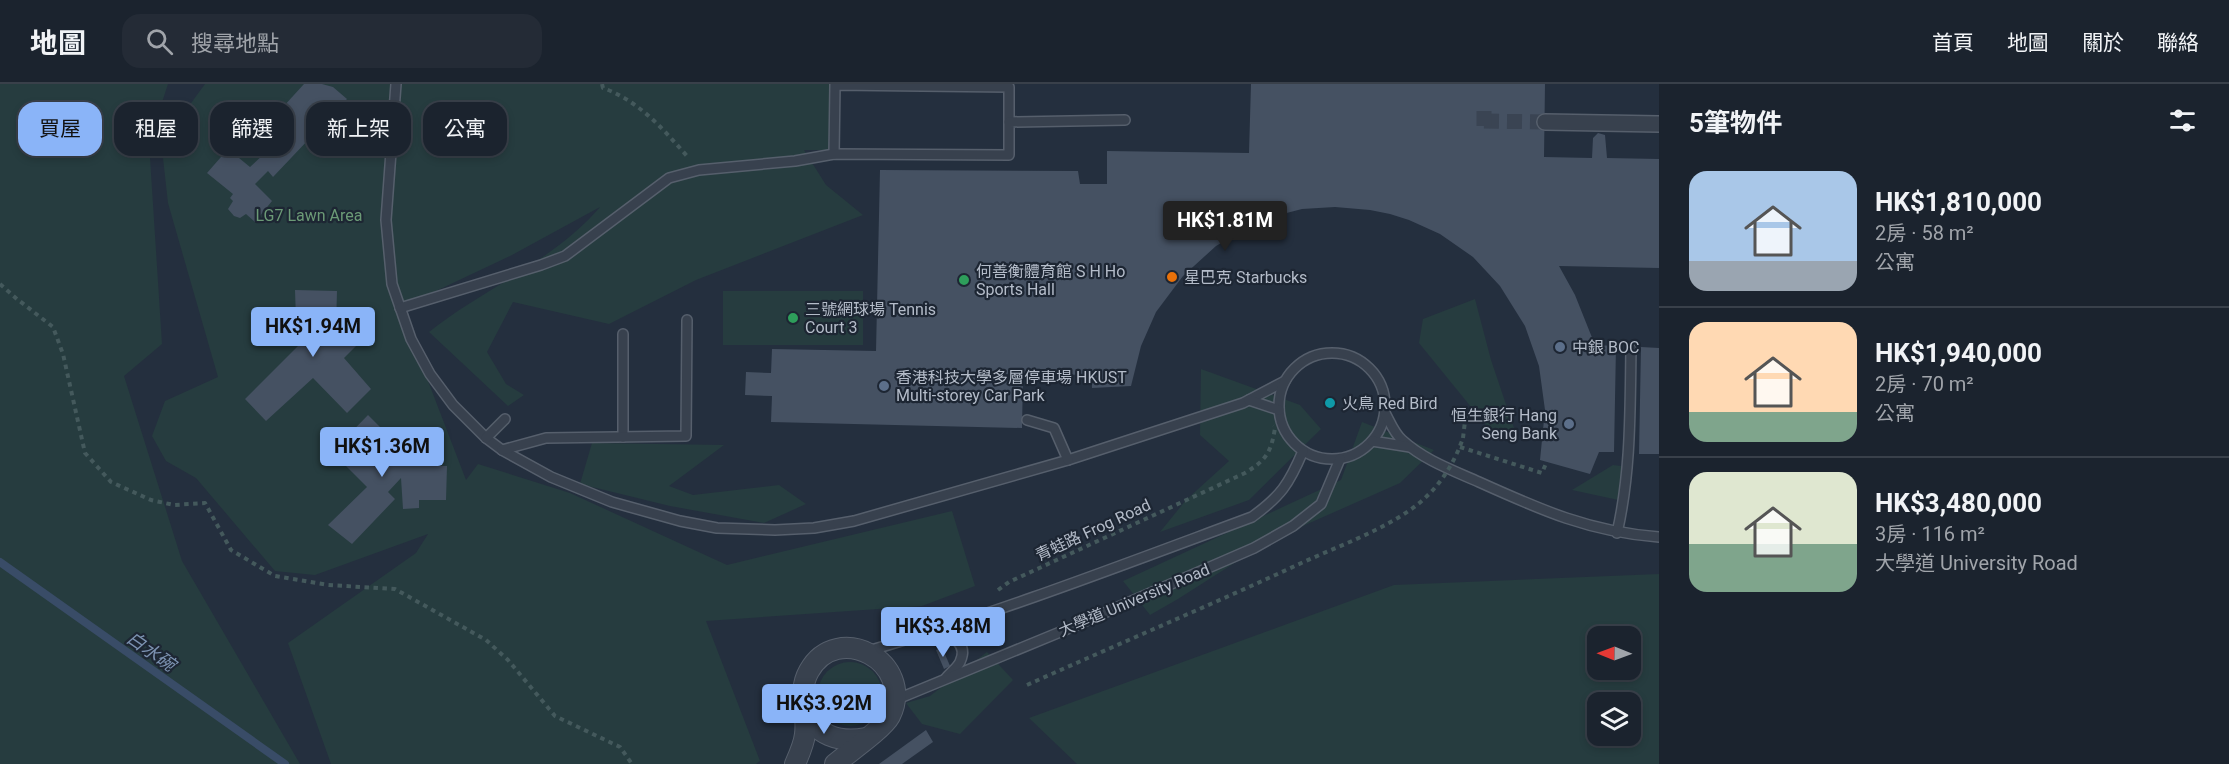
<!DOCTYPE html>
<html lang="zh-TW">
<head>
<meta charset="utf-8">
<style>
  :root { --surface:#1b232e; --page:#242b36; --text:#f1f3f6; --muted:#a0a4aa; --line:#39404a; --accent:#8ab4f8 }
  body { margin:0; font-family:Roboto,"Noto Sans TC",sans-serif; background:var(--page); color:var(--text); height:100vh; display:flex; flex-direction:column; font-size:22px; white-space:nowrap }
  * { box-sizing:border-box; margin:0 }
  p { font-size:20px; color:var(--muted) }
  .icon { flex:none; width:33px; height:33px; fill:none; stroke:currentColor; stroke-width:2; stroke-linecap:round; stroke-linejoin:round }
  .map { position:relative; flex:1; overflow:hidden }
  .sheet { display:flex; flex-direction:column; background:var(--surface); width:570px }
  .sheet>* { flex:none }
  .top-card { position:absolute; left:18px; top:18px; width:570px; height:54px; display:flex; gap:12px }
  .needle { width:39px; rotate:271deg }
  .tools { position:absolute; left:1587px; top:542px; display:grid; gap:12px }
  .tools a { display:grid; place-items:center; width:54px; height:54px; border-radius:12px; background:var(--surface); box-shadow:0 3px 9px #0003,0 0 0 2px var(--line); font-size:30px }
  .price { position:absolute; translate:-50% -51px; padding:0 14px; border-radius:6px; background:var(--accent); color:#111; font-size:20px; line-height:39px; filter:drop-shadow(0 2px 3px #0008) }
  .price::after { content:''; position:absolute; left:50%; top:36px; width:18px; height:14px; margin-left:-9px; background:inherit; clip-path:polygon(0 0,100% 0,50% 100%) }
  .price.selected { background:#222; color:#fff }
  ul { padding:0; list-style:none }
  li { display:flex; align-items:center; gap:18px; height:150px; padding:0 30px }
  li+li { border-top:2px solid var(--line) }
  li span { display:grid; place-items:center; flex:none; width:168px; height:120px; border-radius:18px; color:#555 }
  li>.icon { margin-inline-start:auto }
  span .icon { width:72px; height:72px; fill:#fffc; stroke-width:1 }
  li b { font-size:26px }
  h2 { display:flex; justify-content:space-between; align-items:center; height:72px; padding:0 30px; font-size:26px }
  .pill { padding:0 21px; border-radius:18px; background:var(--surface); box-shadow:0 3px 9px #0003,0 0 0 2px var(--line); font-size:21px; line-height:54px }
  .pill.selected { background:var(--accent); color:#111 }
  header { display:flex; align-items:center; gap:36px; box-sizing:border-box; height:84px; padding:0 30px; background:var(--surface); border-bottom:2px solid var(--line) }
  header strong { font-size:28px }
  nav { display:flex; gap:33px; margin-inline-start:auto; font-size:21px }
  .search { width:420px; height:54px; background:var(--page); display:flex; align-items:center; gap:15px; box-sizing:border-box; padding:0 21px; border-radius:18px; color:var(--muted); font-size:22px }
  main { display:flex; flex:1; min-height:0 }
  .map>svg:first-child { display:block }
</style>
</head>
<body>
<header>
<strong>地圖</strong>
<div class="search"><svg class="icon" aria-label="search" viewBox="0 0 24 24"><circle cx="10" cy="10" r="6"/><path d="M15 15l6 6"/></svg>搜尋地點</div>
<nav><a>首頁</a><a>地圖</a><a>關於</a><a>聯絡</a></nav>
</header>
<main>
<div class="map">
<svg width="1659" height="680" viewBox="0 0 1659 680">
  <rect width="100%" height="100%" fill="#242f3e"/>
  <g fill="#263c3f" fill-rule="evenodd">
    <polygon points="0,0 168,0 149,58 162,260 124,292 182,477 300,680 0,680"/>
    <path d="M205,0h628l-1,66h-28l22,35 37,30 -167,65 -87,44 -96,-22 -26,50 19,32 18,11 -16,11 -79,-74c54,-43 125,-71 171,-125l-88,48 -112,53 66,172 12,-16 92,29 157,72 225,-54 23,75 -53,20 -216,15 54,140 -4,3h-425l-43,-121 128,-90 12,-19 -113,41 -40,-4 -79,-93 -30,-17 -14,-25 13,-35 53,-24 -50,-174 -5,-45 12,-33z"/>
    <rect x="723" y="207" width="140" height="54"/>
    <polygon points="1475,215 1491,276 1515,347 1493,350 1419,259 1423,235"/>
    <polygon points="1201,285 1300,321 1321,345 1249,416 1160,448 1186,416 1229,377 1200,351"/>
    <polygon points="1362,338 1434,366 1400,399 1269,457 1178,515 1150,531 1123,497 1341,396"/>
    <polygon points="592,359 724,361 669,402 693,411 779,401 806,420 764,439 670,422 580,400"/>
    <polygon points="1613,381 1629,383 1623,417 1572,406"/>
    <path d="M1659,490v190h-582l-48,-46 365,-133zM1598,552h32v33h-32zM1598,618h32v33h-32z"/>
    <polygon points="987,568 1013,596 960,650 922,640 906,619 930,612"/>
    <circle cx="850" cy="610" r="32"/>
  </g>
  <g fill="none" stroke-linecap="round" stroke-linejoin="round">
    <polyline stroke="#394c67" stroke-width="8" points="0,478 285,680"/>
  </g>
  <g fill="#455162">
    <polygon points="304,0 322,0 333,3 347,15 273,93 268,87 255,100 272,117 255,138 246,130 240,134 234,132 228,125 233,117 230,114 233,110 207,89 228,65 250,83 278,57 274,53 256,68 250,68 250,59"/>
    <polygon points="1251,0 1545,0 1544,73 1592,74 1593,54 1598,49 1605,51 1607,74 1659,75 1659,184 1559,182 1575,211 1595,261 1616,262 1614,368 1599,368 1590,390 1540,376 1545,326 1539,282 1525,242 1500,202 1473,173 1440,150 1409,136 1390,130 1370,126 1335,123 1302,125 1275,132 1249,143 1216,162 1183,192 1156,228 1141,262 1131,302 1092,304 1092,291 893,288 1023,292 1022,344 771,338 772,312 745,311 746,288 771,289 772,265 876,267 880,86 1078,87 1080,100 1107,100 1107,67 1249,69"/>
    <polygon points="295,206 337,207 336,244 359,259 344,274 371,305 347,329 313,294 266,337 245,315 299,261 291,258 290,237 296,236"/>
    <polygon points="1641,263 1659,264 1659,370 1639,370"/>
    <polygon points="368,331 395,358 402,351 410,381 447,382 446,416 419,416 419,424 403,425 401,394 388,408 395,415 352,460 328,441 367,403 332,368"/>
    <polygon points="942,563 950,582 944,585 936,566"/>
    <polygon points="926,646 933,658 902,680 879,680"/>
  </g>
  <g fill="none" stroke-linecap="round" stroke-linejoin="round">
    <g stroke="#3a4453" stroke-width="15" stroke-dasharray="15 8" stroke-linecap="butt">
      <polyline points="1484,37 1545,38"/>
      <polyline points="1484,42 1484,19"/>
    </g>
    <g stroke="#565f6c" stroke-width="12">
      <g id="service">
        <polyline points="396,0 386,136 392,200 411,255 430,290 453,321 486,354 502,366 551,393 612,418 680,437 717,444 775,446 814,444 854,437 1068,376 1243,319 1285,297"/>
        <polyline points="834,70 835,1 1009,3 1009,38"/>
        <polyline points="400,224 541,181 565,172 669,94 699,86 795,77 834,70 1009,71 1009,38 1125,36"/>
        <polyline points="623,250 623,353"/>
        <circle cx="1332" cy="322" r="53"/>
        <polyline points="1249,316 1279,326"/>
        <path d="M1385,329c5,9 9,20 17,27 22,20 50,30 77,42 62,28 111,50 180,55"/>
        <polyline points="1027,336 1054,344 1068,376"/>
        <polyline points="486,354 505,335"/>
        <polyline points="1372,357 1410,363"/>
        <polyline points="502,366 546,354 686,352 687,236"/>
        <path d="M1617,449c14,-61 13,-122 14,-184"/>
        <path d="M936,549c15,2 33,10 24,29 -3,6 -10,11 -14,16"/>
        <path d="M868,567c130,-38 257,-87 384,-134 29,-21 37,-33 51,-66"/>
        <polyline points="895,616 1065,546 1254,464 1293,442 1321,420 1340,375"/>
      </g>
    </g>
    <g stroke="#565f6c" stroke-width="18">
      <polyline id="pedestrian" points="1545,38 1659,40"/>
    </g>
    <g stroke="#565f6c" stroke-width="22">
      <g id="minor">
        <path d="M805,624c9,28 35,35 61,30"/>
        <path d="M795,680c4,-9 9,-20 10,-30 3,-23 -8,-42 4,-63 28,-51 107,-9 81,45 -7,13 -42,37 -55,48"/>
      </g>
    </g>
    <g stroke="#44595c" stroke-width="4" stroke-dasharray="4.5 4.5" stroke-linecap="butt">
      <path d="M602,0l1,4c36,13 59,40 84,68"/>
      <polyline points="0,200 17,215 53,243 63,270 85,369 111,398 151,416 174,421 205,419 231,466 275,492 328,501 395,505 486,556 508,576 555,632 620,663 632,680"/>
      <polyline points="1463,354 1466,329 1509,331"/>
      <polyline points="1460,363 1542,389 1547,377"/>
      <path d="M998,506l11,-8 236,-109c21,-13 26,-20 30,-45l-2,-2"/>
    </g>
    <use href="#service" stroke="#38414e" stroke-width="9"/>
    <use href="#pedestrian" stroke="#38414e" stroke-width="15"/>
    <use href="#minor" stroke="#38414e" stroke-width="20"/>
    <path stroke="#44595c" stroke-width="4" stroke-dasharray="4.5 4.5" stroke-linecap="butt" d="M1027,601c89,-40 179,-78 268,-119 38,-18 80,-32 115,-56 26,-18 43,-43 53,-72"/>
  </g>
  <circle fill="#e8710a" stroke="#1d2633" stroke-width="2" cx="1172" cy="193" r="6"/>
  <g fill="#2e9e5b" stroke="#1d2633" stroke-width="2">
    <circle cx="964" cy="196" r="6"/>
    <circle cx="793" cy="234" r="6"/>
  </g>
  <g fill="#5c6f8a" stroke="#1d2633" stroke-width="2">
    <circle cx="1560" cy="263" r="6"/>
    <circle cx="884" cy="302" r="6"/>
    <circle cx="1569" cy="340" r="6"/>
  </g>
  <circle fill="#0f9aa8" stroke="#1d2633" stroke-width="2" cx="1330" cy="319" r="6"/>
  <g text-anchor="middle" dominant-baseline="central" stroke-width="4.5" stroke-linejoin="round" paint-order="stroke">
    <g font-size="16" fill="#6b9a76" stroke="#1d2633">
      <text x="309" y="131">LG7 Lawn Area</text>
    </g>
    <g font-size="16" fill="#b4bcc9" stroke="#1d2633" text-anchor="start">
      <text x="976" y="187">何善衡體育館 S H Ho<tspan x="976" dy="18">Sports Hall</tspan></text>
      <text x="1184" y="193">星巴克 Starbucks</text>
      <text x="805" y="225">三號網球場 Tennis<tspan x="805" dy="18">Court 3</tspan></text>
      <text x="1572" y="263">中銀 BOC</text>
      <text x="896" y="293">香港科技大學多層停車場 HKUST<tspan x="896" dy="18">Multi-storey Car Park</tspan></text>
      <text x="1342" y="319">火鳥 Red Bird</text>
      <text x="1557" y="331" text-anchor="end">恒生銀行 Hang<tspan x="1557" dy="18">Seng Bank</tspan></text>
    </g>
    <g font-size="16" fill="#b4bcc9" stroke="#1d2633">
      <text transform="translate(1093 446) rotate(-25)">青蛙路 Frog Road</text>
      <text transform="translate(1134 516) rotate(-23)">大學道 University Road</text>
    </g>
    <g font-size="18" font-style="italic" fill="#7c92b1" stroke="#1d2633">
      <text transform="translate(151 567) rotate(35)">白水碗</text>
    </g>
  </g>
</svg>
<div class="tools">
<a><svg class="needle" viewBox="-14 -14 28 28"><path d="M0-13l5 13h-10z" fill="#e53935"/><path d="M0 13l5-13h-10z" fill="#a0a4aa"/></svg></a>
<a><svg class="icon" aria-label="layers" viewBox="0 0 24 24"><path d="M12 4l9 5-9 5-9-5zM3 14l9 5 9-5"/></svg></a>
</div>
<b class="price selected" style="left:1225px;top:168px">HK$1.81M</b>
<b class="price" style="left:313px;top:274px">HK$1.94M</b>
<b class="price" style="left:382px;top:394px">HK$1.36M</b>
<b class="price" style="left:943px;top:574px">HK$3.48M</b>
<b class="price" style="left:824px;top:651px">HK$3.92M</b>
<div class="top-card">
<a class="pill selected">買屋</a>
<a class="pill">租屋</a>
<a class="pill">篩選</a>
<a class="pill">新上架</a>
<a class="pill">公寓</a>
</div>
</div>
<section class="sheet">
<h2>5筆物件<svg class="icon" aria-label="filters" viewBox="0 0 24 24"><path d="M4 7h16M4 17h16"/><circle cx="9" cy="7" r="2"/><circle cx="15" cy="17" r="2"/></svg></h2>
<ul>
<li><span style="background:linear-gradient(#a9c7e8 75%,#9aa5b1 0)"><svg class="icon" aria-label="home" viewBox="0 0 24 24"><path d="M3 11l9-7 9 7M6 9v11h12V9"/></svg></span><div><b>HK$1,810,000</b><p>2房 · 58 m²</p><p>公寓</p></div></li>
<li><span style="background:linear-gradient(#ffd9b3 75%,#7fa58c 0)"><svg class="icon" aria-label="home" viewBox="0 0 24 24"><path d="M3 11l9-7 9 7M6 9v11h12V9"/></svg></span><div><b>HK$1,940,000</b><p>2房 · 70 m²</p><p>公寓</p></div></li>
<li><span style="background:linear-gradient(#dfe7d0 60%,#7fa58c 0)"><svg class="icon" aria-label="home" viewBox="0 0 24 24"><path d="M3 11l9-7 9 7M6 9v11h12V9"/></svg></span><div><b>HK$3,480,000</b><p>3房 · 116 m²</p><p>大學道 University Road</p></div></li>
</ul>
</section>
</main>
</body>
</html>
